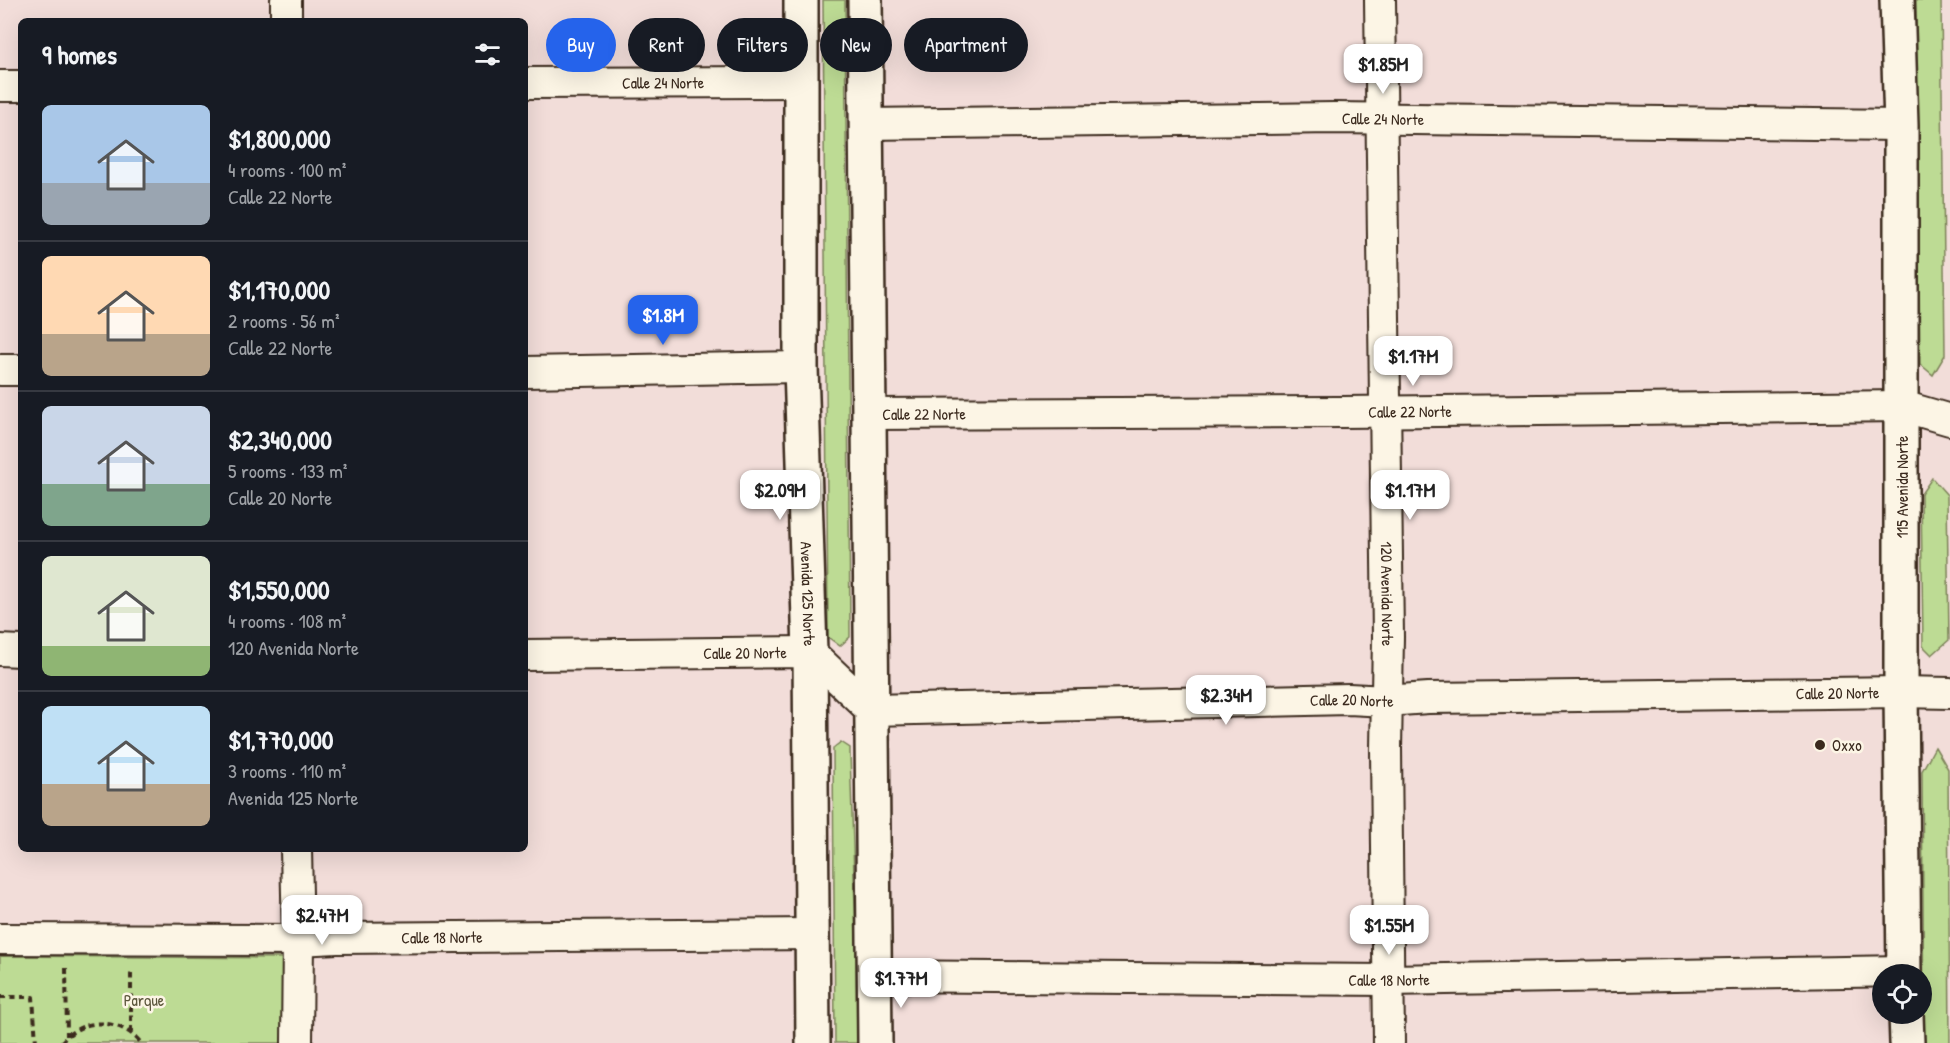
<!DOCTYPE html>
<html lang="en">
<head>
<meta charset="utf-8">
<style>
  :root { --surface:#171b24; --page:#20242c; --text:#f1f3f6; --muted:#9ea1a6; --line:#363941; --accent:#2563eb }
  body { margin:0; font-family:"Patrick Hand",sans-serif; background:var(--page); color:var(--text); height:100vh; display:flex; flex-direction:column; font-size:22px; white-space:nowrap }
  * { box-sizing:border-box; margin:0 }
  p { font-size:20px; color:var(--muted) }
  .icon { flex:none; width:33px; height:33px; fill:none; stroke:currentColor; stroke-width:2; stroke-linecap:round; stroke-linejoin:round }
  .map { position:relative; flex:1; overflow:hidden }
  .sheet { position:absolute; left:18px; top:18px; width:510px; height:834px; display:flex; flex-direction:column; background:var(--surface); border-radius:9px; box-shadow:0 6px 24px #0002 }
  .sheet>* { flex:none }
  .top-card { position:absolute; left:546px; top:18px; width:570px; height:54px; display:flex; gap:12px }
  .controls { position:absolute; left:1872px; top:964px; display:grid; gap:12px }
  .controls a { display:grid; place-items:center; width:60px; height:60px; border-radius:50%; background:var(--surface); box-shadow:0 6px 24px #0002; font-size:30px }
  .price { position:absolute; translate:-50% -51px; padding:0 14px; border-radius:12px; background:#fff; color:#222; font-size:20px; line-height:39px; filter:drop-shadow(0 2px 3px #0008) }
  .price::after { content:''; position:absolute; left:50%; top:36px; width:18px; height:14px; margin-left:-9px; background:inherit; clip-path:polygon(0 0,100% 0,50% 100%) }
  .price.selected { background:var(--accent); color:#fff }
  ul { padding:0; list-style:none }
  li { display:flex; align-items:center; gap:18px; height:150px; padding:0 24px }
  li+li { border-top:2px solid var(--line) }
  li span { display:grid; place-items:center; flex:none; width:168px; height:120px; border-radius:9px; color:#555 }
  li>.icon { margin-inline-start:auto }
  span .icon { width:72px; height:72px; fill:#fffc; stroke-width:1 }
  li b { font-size:26px }
  h2 { display:flex; justify-content:space-between; align-items:center; height:72px; padding:0 24px; font-size:26px }
  .pill { padding:0 21px; border-radius:27px; background:var(--surface); box-shadow:0 6px 24px #0002; font-size:21px; line-height:54px }
  .pill.selected { background:var(--accent); color:#fff }
  .map>svg:first-child { display:block }
</style>
</head>
<body>
<div class="map">
<svg width="1950" height="1043" viewBox="0 0 1950 1043">
  <rect width="100%" height="100%" fill="#f2ddd9"/>
  <filter id="ink" filterUnits="userSpaceOnUse"><feTurbulence type="fractalNoise" baseFrequency=".0167" numOctaves="2"/><feDisplacementMap in="SourceGraphic" scale="12" xChannelSelector="R" yChannelSelector="G"/><feConvolveMatrix kernelMatrix="1 2 1 2 8 2 1 2 1" color-interpolation-filters="sRGB"/></filter>
  <g filter="url(#ink)">
    <g fill="#bddb94" stroke="#7c8259" stroke-width="1.5">
      <polygon points="823,0 845,0 850,628 850,637 840,646 828,637 828,629"/>
      <polygon points="1916,0 1941,0 1945,355 1933,375 1920,364"/>
      <polygon points="1932,478 1947,495 1949,640 1932,655 1923,646 1921,494"/>
      <polygon points="841,742 850,748 850,753 857,969 857,1043 835,1043 833,748"/>
      <polygon points="1935,747 1948,769 1950,1043 1924,1043 1922,771"/>
      <polygon points="0,956 288,958 287,1043 0,1043"/>
    </g>
    <g fill="none" stroke-linecap="round" stroke-linejoin="round">
      <g stroke="#3b2a1e" stroke-width="34">
        <g id="minor">
          <polyline points="286,0 286,21"/>
          <path id="s1" d="M1380,0l8,637 -2,112 3,294"/>
          <path id="s2" d="M525,83l275,-1"/>
          <polyline points="0,86 21,86"/>
          <path id="s3" d="M865,124l469,-6 567,7"/>
          <polyline points="0,370 21,370"/>
          <polyline points="525,372 801,367"/>
          <path id="s4" d="M868,414l475,-2 559,-6 48,14"/>
          <polyline points="0,650 21,651"/>
          <path id="s5" d="M525,655l285,-3 61,58 478,-11 37,2 42,-3 473,-6 49,1"/>
          <polyline points="296,849 298,940 297,1043"/>
          <path id="s6" d="M0,939l298,1 39,-2 476,-4"/>
          <path id="s7" d="M875,976l513,4 516,-9"/>
        </g>
      </g>
      <g stroke="#3b2a1e" stroke-width="38">
        <g id="secondary">
          <path id="s8" d="M801,0v367l9,285 3,391"/>
          <polyline points="865,0 875,1043"/>
        </g>
      </g>
      <g stroke="#3b2a1e" stroke-width="38">
        <g id="primary">
          <polyline points="1897,0 1901,125 1901,692 1904,975"/>
          <polyline points="1906,1014 1907,1043"/>
        </g>
      </g>
      <g stroke="#3b2a1e" stroke-width="4" stroke-dasharray="6 4.5" stroke-linecap="butt">
        <polyline points="66,968 67,1036"/>
        <polyline points="0,997 33,997 36,1043"/>
        <polyline points="131,1032 131,970"/>
        <path d="M61,1043c21,-27 60,-25 80,0"/>
      </g>
      <use href="#minor" stroke="#fcf5e5" stroke-width="30"/>
      <use href="#secondary" stroke="#fcf5e5" stroke-width="33"/>
      <use href="#primary" stroke="#fcf5e5" stroke-width="33"/>
    </g>
  </g>
  <circle fill="#3b2a1e" stroke="#fcf5e5" stroke-width="2" cx="1820" cy="745" r="6"/>
  <g text-anchor="middle" dominant-baseline="central" stroke-width="5" stroke-linejoin="round" paint-order="stroke">
    <g font-size="16" fill="#3b2a1e" stroke="#fcf5e5">
      <text stroke="none"><textPath href="#s2" startOffset="138">Calle 24 Norte</textPath></text>
      <text stroke="none"><textPath href="#s3" startOffset="518">Calle 24 Norte</textPath></text>
      <text stroke="none"><textPath href="#s4" startOffset="542">Calle 22 Norte</textPath></text>
      <text stroke="none"><textPath href="#s4" startOffset="56">Calle 22 Norte</textPath></text>
      <text transform="translate(1902 487) rotate(-90)">115 Avenida Norte</text>
      <text stroke="none"><textPath href="#s8" startOffset="594">Avenida 125 Norte</textPath></text>
      <text stroke="none"><textPath href="#s1" startOffset="594">120 Avenida Norte</textPath></text>
      <text stroke="none"><textPath href="#s5" startOffset="220">Calle 20 Norte</textPath></text>
      <text stroke="none"><textPath href="#s5" startOffset="1336">Calle 20 Norte</textPath></text>
      <text stroke="none"><textPath href="#s5" startOffset="850">Calle 20 Norte</textPath></text>
      <text stroke="none"><textPath href="#s6" startOffset="442">Calle 18 Norte</textPath></text>
      <text stroke="none"><textPath href="#s7" startOffset="514">Calle 18 Norte</textPath></text>
    </g>
    <g font-size="16" fill="#3b2a1e" stroke="#fcf5e5" text-anchor="start">
      <text x="1832" y="745">Oxxo</text>
    </g>
    <g font-size="16" fill="#5c563c" stroke="#fcf5e5">
      <text x="144" y="1000">Parque</text>
    </g>
  </g>
</svg>
<div class="controls">
<a><svg class="icon" aria-label="locate" viewBox="0 0 24 24"><circle cx="12" cy="12" r="6"/><path d="M12 2v4M12 18v4M2 12h4M18 12h4"/></svg></a>
</div>
<b class="price" style="left:1383px;top:95px">$1.85M</b>
<b class="price selected" style="left:663px;top:346px">$1.8M</b>
<b class="price" style="left:1413px;top:387px">$1.17M</b>
<b class="price" style="left:780px;top:521px">$2.09M</b>
<b class="price" style="left:1410px;top:521px">$1.17M</b>
<b class="price" style="left:1226px;top:726px">$2.34M</b>
<b class="price" style="left:322px;top:946px">$2.47M</b>
<b class="price" style="left:1389px;top:956px">$1.55M</b>
<b class="price" style="left:901px;top:1009px">$1.77M</b>
<div class="top-card">
<a class="pill selected">Buy</a>
<a class="pill">Rent</a>
<a class="pill">Filters</a>
<a class="pill">New</a>
<a class="pill">Apartment</a>
</div>
<section class="sheet">
<h2>9 homes<svg class="icon" aria-label="filters" viewBox="0 0 24 24"><path d="M4 7h16M4 17h16"/><circle cx="9" cy="7" r="2"/><circle cx="15" cy="17" r="2"/></svg></h2>
<ul>
<li><span style="background:linear-gradient(#a9c7e8 65%,#9aa5b1 0)"><svg class="icon" aria-label="home" viewBox="0 0 24 24"><path d="M3 11l9-7 9 7M6 9v11h12V9"/></svg></span><div><b>$1,800,000</b><p>4 rooms · 100 m²</p><p>Calle 22 Norte</p></div></li>
<li><span style="background:linear-gradient(#ffd9b3 65%,#b9a48a 0)"><svg class="icon" aria-label="home" viewBox="0 0 24 24"><path d="M3 11l9-7 9 7M6 9v11h12V9"/></svg></span><div><b>$1,170,000</b><p>2 rooms · 56 m²</p><p>Calle 22 Norte</p></div></li>
<li><span style="background:linear-gradient(#c9d6e8 65%,#7fa58c 0)"><svg class="icon" aria-label="home" viewBox="0 0 24 24"><path d="M3 11l9-7 9 7M6 9v11h12V9"/></svg></span><div><b>$2,340,000</b><p>5 rooms · 133 m²</p><p>Calle 20 Norte</p></div></li>
<li><span style="background:linear-gradient(#dfe7d0 75%,#8fb573 0)"><svg class="icon" aria-label="home" viewBox="0 0 24 24"><path d="M3 11l9-7 9 7M6 9v11h12V9"/></svg></span><div><b>$1,550,000</b><p>4 rooms · 108 m²</p><p>120 Avenida Norte</p></div></li>
<li><span style="background:linear-gradient(#bfe0f5 65%,#b9a48a 0)"><svg class="icon" aria-label="home" viewBox="0 0 24 24"><path d="M3 11l9-7 9 7M6 9v11h12V9"/></svg></span><div><b>$1,770,000</b><p>3 rooms · 110 m²</p><p>Avenida 125 Norte</p></div></li>
</ul>
</section>
</div>
</body>
</html>
